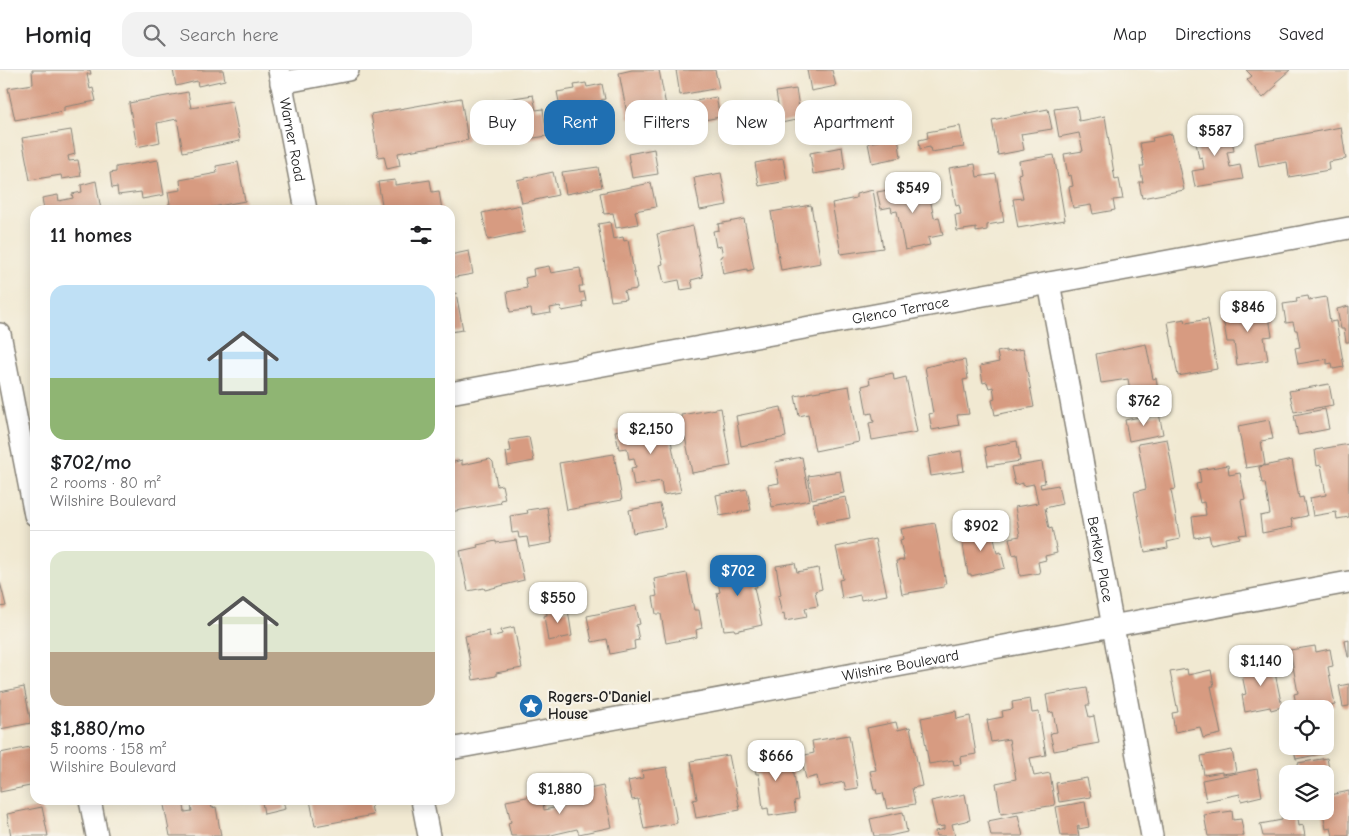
<!DOCTYPE html>
<html lang="en">
<head>
<meta charset="utf-8">
<style>
  :root { --surface:#fff; --page:#f2f2f2; --text:#202124; --muted:#757577; --line:#e0e0e0; --accent:#1f6fb2 }
  body { margin:0; font-family:"Comic Neue",sans-serif; background:var(--page); color:var(--text); height:100vh; display:flex; flex-direction:column; font-size:19px; white-space:nowrap }
  * { box-sizing:border-box; margin:0 }
  p { font-size:16px; color:var(--muted) }
  .icon { flex:none; width:28px; height:28px; fill:none; stroke:currentColor; stroke-width:2; stroke-linecap:round; stroke-linejoin:round }
  .map { position:relative; flex:1; overflow:hidden }
  .details { position:absolute; left:30px; top:135px; width:425px; height:600px; display:flex; flex-direction:column; background:var(--surface); border-radius:15px; box-shadow:0 2px 12px #0003 }
  .details>* { flex:none }
  .banner { position:absolute; left:470px; top:30px; width:475px; height:45px; display:flex; gap:10px }
  .tools { position:absolute; left:1279px; top:630px; display:grid; gap:10px }
  .tools a { display:grid; place-items:center; width:55px; height:55px; border-radius:10px; background:var(--surface); box-shadow:0 2px 12px #0003; font-size:25px }
  .price { position:absolute; translate:-50% -42px; padding:0 11px; border-radius:10px; background:#fff; color:#222; font-size:16px; line-height:32px; filter:drop-shadow(0 1px 2px #0008) }
  .price::after { content:''; position:absolute; left:50%; top:30px; width:15px; height:11px; margin-left:-8px; background:inherit; clip-path:polygon(0 0,100% 0,50% 100%) }
  .price.current { background:var(--accent); color:#fff }
  ul { padding:0; list-style:none }
  li { display:grid; align-content:center; gap:10px; height:265px; padding:0 20px }
  li+li { border-top:1px solid var(--line) }
  li span { display:grid; place-items:center; height:155px; border-radius:15px; color:#555 }
  li>.icon { margin-inline-start:auto }
  span .icon { width:90px; height:90px; fill:#fffc; stroke-width:1 }
  li b { font-size:21px }
  h2 { display:flex; justify-content:space-between; align-items:center; height:60px; padding:0 20px; font-size:21px }
  .tag { padding:0 18px; border-radius:15px; background:var(--surface); box-shadow:0 2px 12px #0003; font-size:18px; line-height:45px }
  .tag.current { background:var(--accent); color:#fff }
  header { display:flex; align-items:center; gap:30px; box-sizing:border-box; height:70px; padding:0 25px; background:var(--surface); border-bottom:1px solid var(--line) }
  header strong { font-size:24px }
  nav { display:flex; gap:28px; margin-inline-start:auto; font-size:18px }
  .search { width:350px; height:45px; background:var(--page); display:flex; align-items:center; gap:12px; box-sizing:border-box; padding:0 18px; border-radius:15px; color:var(--muted); font-size:19px }
  .map>svg:first-child { display:block }
</style>
</head>
<body>
<header>
<strong>Homiq</strong>
<div class="search"><svg class="icon" aria-label="search" viewBox="0 0 24 24"><circle cx="10" cy="10" r="6"/><path d="M15 15l6 6"/></svg>Search here</div>
<nav><a>Map</a><a>Directions</a><a>Saved</a></nav>
</header>
<div class="map">
<svg width="1349" height="766" viewBox="0 0 1349 766">
  <rect width="100%" height="100%" fill="#f7f3e8"/>
  <filter id="ink" filterUnits="userSpaceOnUse"><feTurbulence type="fractalNoise" baseFrequency=".02" numOctaves="2"/><feDisplacementMap in="SourceGraphic" scale="10" xChannelSelector="R" yChannelSelector="G"/><feConvolveMatrix kernelMatrix="1 2 1 2 8 2 1 2 1" color-interpolation-filters="sRGB"/></filter>
  <filter id="wash" filterUnits="userSpaceOnUse"><feTurbulence type="fractalNoise" baseFrequency=".0096" numOctaves="4" result="noise"/><feDisplacementMap in="SourceGraphic" scale="20" xChannelSelector="R" yChannelSelector="G"/><feGaussianBlur stdDeviation="1.12" result="paint"/><feColorMatrix in="noise" values="0 0 0 0 0 0 0 0 0 0 0 0 0 0 0 0 0 1.4 0 .05"/><feComposite in="paint" operator="in"/></filter>
  <g filter="url(#wash)">
    <rect width="100%" height="100%" fill="#f1e9d2"/>
    <g id="blocks">
      <g fill="#d79b81">
        <polygon points="32,0 90,0 91,4 87,4 90,19 93,18 96,31 64,37 64,41 15,50 8,18 33,14"/>
        <polygon points="173,0 223,0 225,10 198,16 197,11 176,16"/>
        <polygon points="632,0 659,0 667,41 628,49 619,3"/>
        <polygon points="676,0 715,0 719,18 680,25"/>
        <polygon points="807,0 832,0 836,16 811,21"/>
        <polygon points="1246,0 1290,0 1275,13 1277,15 1263,28 1247,10 1252,6"/>
        <polygon points="586,13 587,17 602,14 605,29 601,30 603,38 592,39 596,61 576,65 574,54 564,56 557,22 575,19 574,15"/>
        <polygon points="796,19 801,49 781,53 776,22"/>
        <polygon points="188,22 191,38 232,31 240,71 183,82 177,49 157,53 160,72 137,77 129,33"/>
        <polygon points="533,25 536,40 543,39 547,66 508,72 501,30"/>
        <polygon points="716,27 720,47 689,53 686,33"/>
        <polygon points="461,28 468,70 398,83 400,96 387,99 384,86 378,87 371,44"/>
        <polygon points="1077,36 1079,51 1105,46 1115,110 1119,109 1123,129 1113,130 1115,140 1093,144 1091,135 1073,138 1069,117 1073,116 1071,105 1068,106 1064,84 1083,81 1079,63 1059,67 1054,39"/>
        <polygon points="1048,39 1052,59 1021,64 1024,80 998,85 992,50"/>
        <polygon points="960,56 964,77 931,82 930,77 920,79 919,70 928,68 927,62"/>
        <polygon points="1230,56 1234,81 1227,82 1230,97 1240,95 1243,109 1195,117 1192,101 1204,99 1202,87 1199,88 1194,62"/>
        <polygon points="1341,57 1346,89 1328,92 1329,100 1289,107 1287,92 1259,97 1255,73"/>
        <polygon points="71,60 75,84 68,86 69,91 78,90 81,106 62,109 61,105 30,110 22,68"/>
        <polygon points="1172,64 1184,120 1142,128 1139,112 1143,112 1140,96 1144,96 1140,73 1153,71 1152,68"/>
        <polygon points="898,67 901,87 872,93 868,73"/>
        <polygon points="842,77 845,99 813,104 810,83"/>
        <polygon points="654,79 658,104 632,108 628,84"/>
        <polygon points="1054,85 1065,150 1018,158 1013,129 1023,128 1018,104 1021,103 1019,91"/>
        <polygon points="783,88 787,111 759,116 755,93"/>
        <polygon points="158,90 164,125 142,129 141,122 118,125 117,117 112,118 110,103 116,102 116,97"/>
        <polygon points="238,92 245,131 197,140 169,140 168,134 170,134 168,122 181,120 180,110 217,103 216,96"/>
        <polygon points="975,94 977,107 996,104 1004,152 987,155 987,160 976,162 976,158 957,161 955,145 961,144 959,135 956,136 949,98"/>
        <polygon points="598,97 602,117 566,124 562,102"/>
        <polygon points="553,102 558,125 522,133 517,110"/>
        <polygon points="721,103 727,135 700,140 694,108"/>
        <polygon points="395,110 395,115 430,110 432,122 439,121 442,140 383,140 378,112"/>
        <polygon points="96,111 101,140 44,140 42,128 58,125 59,131 73,128 72,124 82,122 81,115"/>
        <polygon points="651,113 656,137 635,141 638,154 616,158 613,143 604,144 600,123"/>
        <polygon points="927,113 934,148 939,147 943,165 928,168 930,175 905,180 897,141 892,142 891,137 881,139 877,122"/>
        <polygon points="873,120 883,178 841,184 832,133 856,128 856,124"/>
        <polygon points="520,135 525,162 488,170 482,143"/>
        <polygon points="811,135 821,193 781,200 771,142"/>
        <polygon points="744,149 754,199 747,201 747,199 723,204 720,187 723,186 721,176 716,177 713,161 719,160 718,154"/>
        <polygon points="610,152 613,169 623,167 624,171 628,170 637,219 624,221 626,229 611,231 598,154"/>
        <polygon points="693,156 703,207 691,210 693,218 681,220 679,210 664,213 660,195 663,194 657,164"/>
        <polygon points="469,181 473,204 450,208 450,185"/>
        <polygon points="549,196 551,203 580,198 583,216 579,216 580,223 584,222 586,231 582,232 583,237 562,241 561,236 550,238 551,243 532,246 531,239 510,242 507,222 527,218 525,208 534,206 533,199"/>
        <polygon points="456,223 463,260 450,262 450,225"/>
        <polygon points="1308,226 1309,230 1326,227 1330,252 1336,251 1344,297 1333,299 1332,293 1327,294 1327,289 1298,294 1295,278 1300,277 1297,260 1295,260 1293,252 1286,253 1283,234 1297,232 1296,228"/>
        <polygon points="1267,234 1272,266 1264,267 1268,290 1237,295 1234,272 1227,272 1222,241"/>
        <polygon points="1349,236 1349,272 1346,272 1344,259 1341,259 1337,239"/>
        <polygon points="1185,249 1186,253 1208,249 1217,299 1178,306 1168,252"/>
        <polygon points="1146,274 1153,309 1156,308 1158,320 1155,321 1156,327 1132,332 1128,309 1101,313 1096,284"/>
        <polygon points="1023,279 1034,337 995,345 992,330 995,329 993,317 989,318 987,312 983,313 980,296 999,292 997,282 1006,280 1006,282"/>
        <polygon points="965,290 968,309 963,310 969,344 957,345 959,355 932,360 929,344 933,343 925,297 953,291 953,292"/>
        <polygon points="893,303 894,310 906,307 917,362 872,370 869,353 874,352 872,343 867,344 862,316 870,314 869,308"/>
        <polygon points="1329,314 1333,335 1294,342 1289,321"/>
        <polygon points="849,316 859,372 815,381 808,344 799,346 795,326 807,324 807,323"/>
        <polygon points="781,337 786,367 741,376 736,346"/>
        <polygon points="721,338 731,396 692,403 681,345"/>
        <polygon points="1325,339 1329,359 1298,365 1294,345"/>
        <polygon points="1159,343 1163,364 1129,371 1125,350"/>
        <polygon points="667,350 681,422 663,425 661,411 634,416 631,398 636,397 634,388 629,389 627,378 619,379 615,361"/>
        <polygon points="1269,350 1273,369 1261,371 1265,395 1246,398 1238,356"/>
        <polygon points="529,367 534,391 508,396 506,382 511,381 509,370"/>
        <polygon points="1167,369 1176,419 1171,420 1180,469 1167,472 1168,478 1145,482 1134,422 1146,419 1138,374"/>
        <polygon points="1017,371 1020,391 988,396 985,377"/>
        <polygon points="1349,374 1349,447 1337,449 1336,442 1313,446 1310,428 1326,425 1321,395 1317,396 1315,380"/>
        <polygon points="961,381 964,401 931,406 928,387"/>
        <polygon points="614,384 622,430 567,440 559,393"/>
        <polygon points="802,387 810,430 772,437 768,415 779,413 775,392"/>
        <polygon points="490,389 493,392 497,416 502,415 505,429 500,430 501,433 450,442 450,393 462,390 462,395"/>
        <polygon points="1292,390 1299,428 1303,427 1307,446 1291,449 1293,457 1262,463 1260,446 1270,444 1265,413 1262,413 1259,397"/>
        <polygon points="1042,392 1045,413 1040,414 1041,418 1058,415 1062,434 1045,438 1049,459 1052,458 1057,483 1045,486 1046,490 1038,492 1040,503 1020,506 1017,484 1013,485 1009,468 1020,466 1015,437 1038,433 1034,414 1023,416 1023,413 1015,415 1011,397"/>
        <polygon points="1228,395 1229,405 1240,403 1245,429 1241,430 1247,464 1239,465 1240,468 1211,474 1209,465 1195,468 1192,447 1206,445 1204,432 1200,433 1196,414 1201,413 1199,400"/>
        <polygon points="840,401 844,423 812,429 808,406"/>
        <polygon points="747,419 751,440 720,446 716,425"/>
        <polygon points="846,427 850,448 817,454 813,433"/>
        <polygon points="660,434 665,457 633,463 629,440"/>
        <polygon points="547,437 552,473 529,477 527,467 519,468 518,462 512,463 510,446 528,443 527,440"/>
        <polygon points="935,453 946,514 944,514 944,517 902,524 896,491 904,490 900,470 903,469 901,459"/>
        <polygon points="992,457 997,483 1001,482 1005,498 971,506 971,504 968,504 961,463"/>
        <polygon points="875,469 887,525 861,530 860,525 842,529 839,510 843,509 836,477"/>
        <polygon points="516,470 524,510 485,520 484,518 468,521 460,481 478,477 477,475 496,471 496,473"/>
        <polygon points="735,492 735,496 752,493 757,517 754,517 762,555 735,561 734,559 724,560 717,523 720,522 715,496"/>
        <polygon points="795,493 797,502 818,498 822,519 815,521 818,536 805,538 807,547 785,551 784,543 782,544 778,526 781,525 776,496"/>
        <polygon points="687,503 694,540 699,540 702,558 696,560 697,567 666,573 661,544 656,544 653,527 657,526 654,509"/>
        <polygon points="0,512 6,536 0,537"/>
        <polygon points="636,536 640,554 636,555 639,570 634,571 635,579 610,584 607,569 592,572 587,546"/>
        <polygon points="557,538 557,542 568,540 572,566 548,571 544,546 547,545 546,539"/>
        <polygon points="514,557 522,598 496,603 496,606 473,610 465,566 489,561 490,567 502,564 501,560"/>
        <polygon points="1349,570 1349,587 1348,587 1345,571"/>
        <polygon points="1315,576 1316,582 1330,579 1333,596 1328,597 1335,635 1316,639 1297,639 1294,624 1298,623 1290,580"/>
        <polygon points="1272,588 1282,637 1271,640 1270,637 1245,642 1242,625 1246,624 1241,600 1255,597 1254,592"/>
        <polygon points="1187,599 1188,605 1211,600 1214,616 1211,616 1221,664 1203,668 1200,657 1175,662 1172,643 1178,642 1170,602"/>
        <polygon points="1349,614 1349,636 1343,637 1339,616"/>
        <polygon points="24,617 31,653 0,659 0,622"/>
        <polygon points="1087,618 1090,635 1086,635 1089,647 1094,646 1099,673 1054,681 1050,663 1057,662 1053,642 1049,643 1046,625"/>
        <polygon points="1030,629 1032,643 1039,642 1046,685 1030,688 1034,706 1050,703 1055,735 1001,744 996,713 1016,709 1009,669 991,672 987,650 1003,647 1002,641 1013,639 1012,632"/>
        <polygon points="956,641 957,649 970,646 976,684 960,687 961,694 954,695 953,690 929,694 921,648"/>
        <polygon points="896,652 898,660 910,657 922,716 912,718 915,734 887,739 883,723 877,724 876,719 874,719 870,701 876,700 867,658"/>
        <polygon points="849,665 858,718 846,720 844,712 819,717 817,706 806,709 801,686 814,683 812,671"/>
        <polygon points="35,676 35,715 0,722 0,683"/>
        <polygon points="1293,676 1324,676 1326,683 1296,689"/>
        <polygon points="786,678 789,698 793,697 798,730 794,731 796,742 769,746 768,738 763,739 759,704 756,704 753,683"/>
        <polygon points="1232,680 1236,702 1222,704 1222,702 1204,705 1201,686"/>
        <polygon points="729,685 740,740 696,748 693,730 697,729 691,691"/>
        <polygon points="1327,688 1331,710 1325,711 1325,704 1300,704 1298,693"/>
        <polygon points="667,697 677,753 644,759 638,729 632,730 628,711 643,708 642,701"/>
        <polygon points="1257,699 1262,726 1241,731 1240,724 1206,731 1202,710"/>
        <polygon points="1087,708 1091,727 1059,732 1056,713"/>
        <polygon points="603,716 612,757 579,764 577,759 547,766 511,766 508,753 511,752 506,731 537,725 539,733 543,732 544,740 572,734 570,723"/>
        <polygon points="1349,721 1349,766 1333,766 1331,758 1326,759 1323,742 1329,741 1326,726"/>
        <polygon points="965,724 970,750 952,754 955,766 936,766 935,761 944,759 944,756 937,757 931,731"/>
        <polygon points="163,730 183,730 185,742 192,741 191,735 210,731 212,738 216,737 221,766 170,766"/>
        <polygon points="260,730 283,730 285,739 264,744 262,732 260,733"/>
        <polygon points="310,730 370,730 373,745 315,756"/>
        <polygon points="1085,732 1089,757 1079,759 1079,755 1077,756 1079,766 1061,766 1056,737"/>
        <polygon points="42,737 48,766 11,766 7,744"/>
        <polygon points="1232,741 1233,750 1241,749 1244,766 1208,766 1204,745"/>
        <polygon points="903,742 907,762 889,766 874,766 870,749"/>
        <polygon points="1297,742 1299,756 1303,755 1305,766 1263,766 1260,754 1282,750 1281,745"/>
        <polygon points="1018,745 1023,766 991,766 988,751"/>
      </g>
    </g>
  </g>
  <g filter="url(#ink)">
    <use href="#blocks" fill-opacity="0" stroke="#868277" stroke-width="1"/>
    <g fill="none" stroke-linecap="round" stroke-linejoin="round">
      <g stroke="#868277" stroke-width="24">
        <g id="minor">
          <path id="s1" d="M279,0l27,140"/>
          <polyline points="281,13 348,0"/>
          <path id="s2" d="M1049,213l103,553"/>
          <polyline points="0,264 35,445"/>
          <path id="s3" d="M450,323l899,-165"/>
          <path id="s4" d="M450,679l899,-167"/>
          <polyline points="90,730 97,766"/>
          <polyline points="422,730 429,766"/>
        </g>
      </g>
      <use href="#minor" stroke="#fff" stroke-width="21"/>
    </g>
  </g>
  <defs>
    <g id="sight-disc" transform="scale(1.25)"><circle r="9.5" fill="#1f6fb2" stroke="#f7f3e8"/><path d="M0-6L1.8-2.2L6-1.7L2.9 1.2L3.7 5.4L0 3.3L-3.7 5.4L-2.9 1.2L-6-1.7L-1.8-2.2Z" fill="#fff"/></g>
  </defs>
  <g fill-rule="evenodd">
    <use href="#sight-disc" x="531" y="636"/>
  </g>
  <g text-anchor="middle" dominant-baseline="central" stroke-width="4.5" stroke-linejoin="round" paint-order="stroke">
    <g font-size="15" fill="#1c1c1c" stroke="#f7f3e8">
      <text stroke="none"><textPath href="#s1" startOffset="71">Warner Road</textPath></text>
      <text stroke="none"><textPath href="#s3" startOffset="458">Glenco Terrace</textPath></text>
      <text stroke="none"><textPath href="#s2" startOffset="281">Berkley Place</textPath></text>
      <text stroke="none"><textPath href="#s4" startOffset="458">Wilshire Boulevard</textPath></text>
    </g>
    <g font-size="15" font-weight="bold" fill="#1c1c1c" stroke="#f7f3e8" text-anchor="start">
      <text x="548" y="627">Rogers-O'Daniel<tspan x="548" dy="17">House</tspan></text>
    </g>
  </g>
</svg>
<div class="tools">
<a><svg class="icon" aria-label="locate" viewBox="0 0 24 24"><circle cx="12" cy="12" r="6"/><path d="M12 2v4M12 18v4M2 12h4M18 12h4"/></svg></a>
<a><svg class="icon" aria-label="layers" viewBox="0 0 24 24"><path d="M12 4l9 5-9 5-9-5zM3 14l9 5 9-5"/></svg></a>
</div>
<b class="price" style="left:1215px;top:87px">$587</b>
<b class="price" style="left:913px;top:144px">$549</b>
<b class="price" style="left:1248px;top:263px">$846</b>
<b class="price" style="left:1144px;top:357px">$762</b>
<b class="price" style="left:651px;top:385px">$2,150</b>
<b class="price" style="left:981px;top:482px">$902</b>
<b class="price current" style="left:738px;top:527px">$702</b>
<b class="price" style="left:558px;top:554px">$550</b>
<b class="price" style="left:1261px;top:617px">$1,140</b>
<b class="price" style="left:776px;top:712px">$666</b>
<b class="price" style="left:560px;top:745px">$1,880</b>
<div class="banner">
<a class="tag">Buy</a>
<a class="tag current">Rent</a>
<a class="tag">Filters</a>
<a class="tag">New</a>
<a class="tag">Apartment</a>
</div>
<section class="details">
<h2>11 homes<svg class="icon" aria-label="filters" viewBox="0 0 24 24"><path d="M4 7h16M4 17h16"/><circle cx="9" cy="7" r="2"/><circle cx="15" cy="17" r="2"/></svg></h2>
<ul>
<li><span style="background:linear-gradient(#bfe0f5 60%,#8fb573 0)"><svg class="icon" aria-label="home" viewBox="0 0 24 24"><path d="M3 11l9-7 9 7M6 9v11h12V9"/></svg></span><div><b>$702/mo</b><p>2 rooms · 80 m²</p><p>Wilshire Boulevard</p></div></li>
<li><span style="background:linear-gradient(#dfe7d0 65%,#b9a48a 0)"><svg class="icon" aria-label="home" viewBox="0 0 24 24"><path d="M3 11l9-7 9 7M6 9v11h12V9"/></svg></span><div><b>$1,880/mo</b><p>5 rooms · 158 m²</p><p>Wilshire Boulevard</p></div></li>
</ul>
</section>
</div>
</body>
</html>
